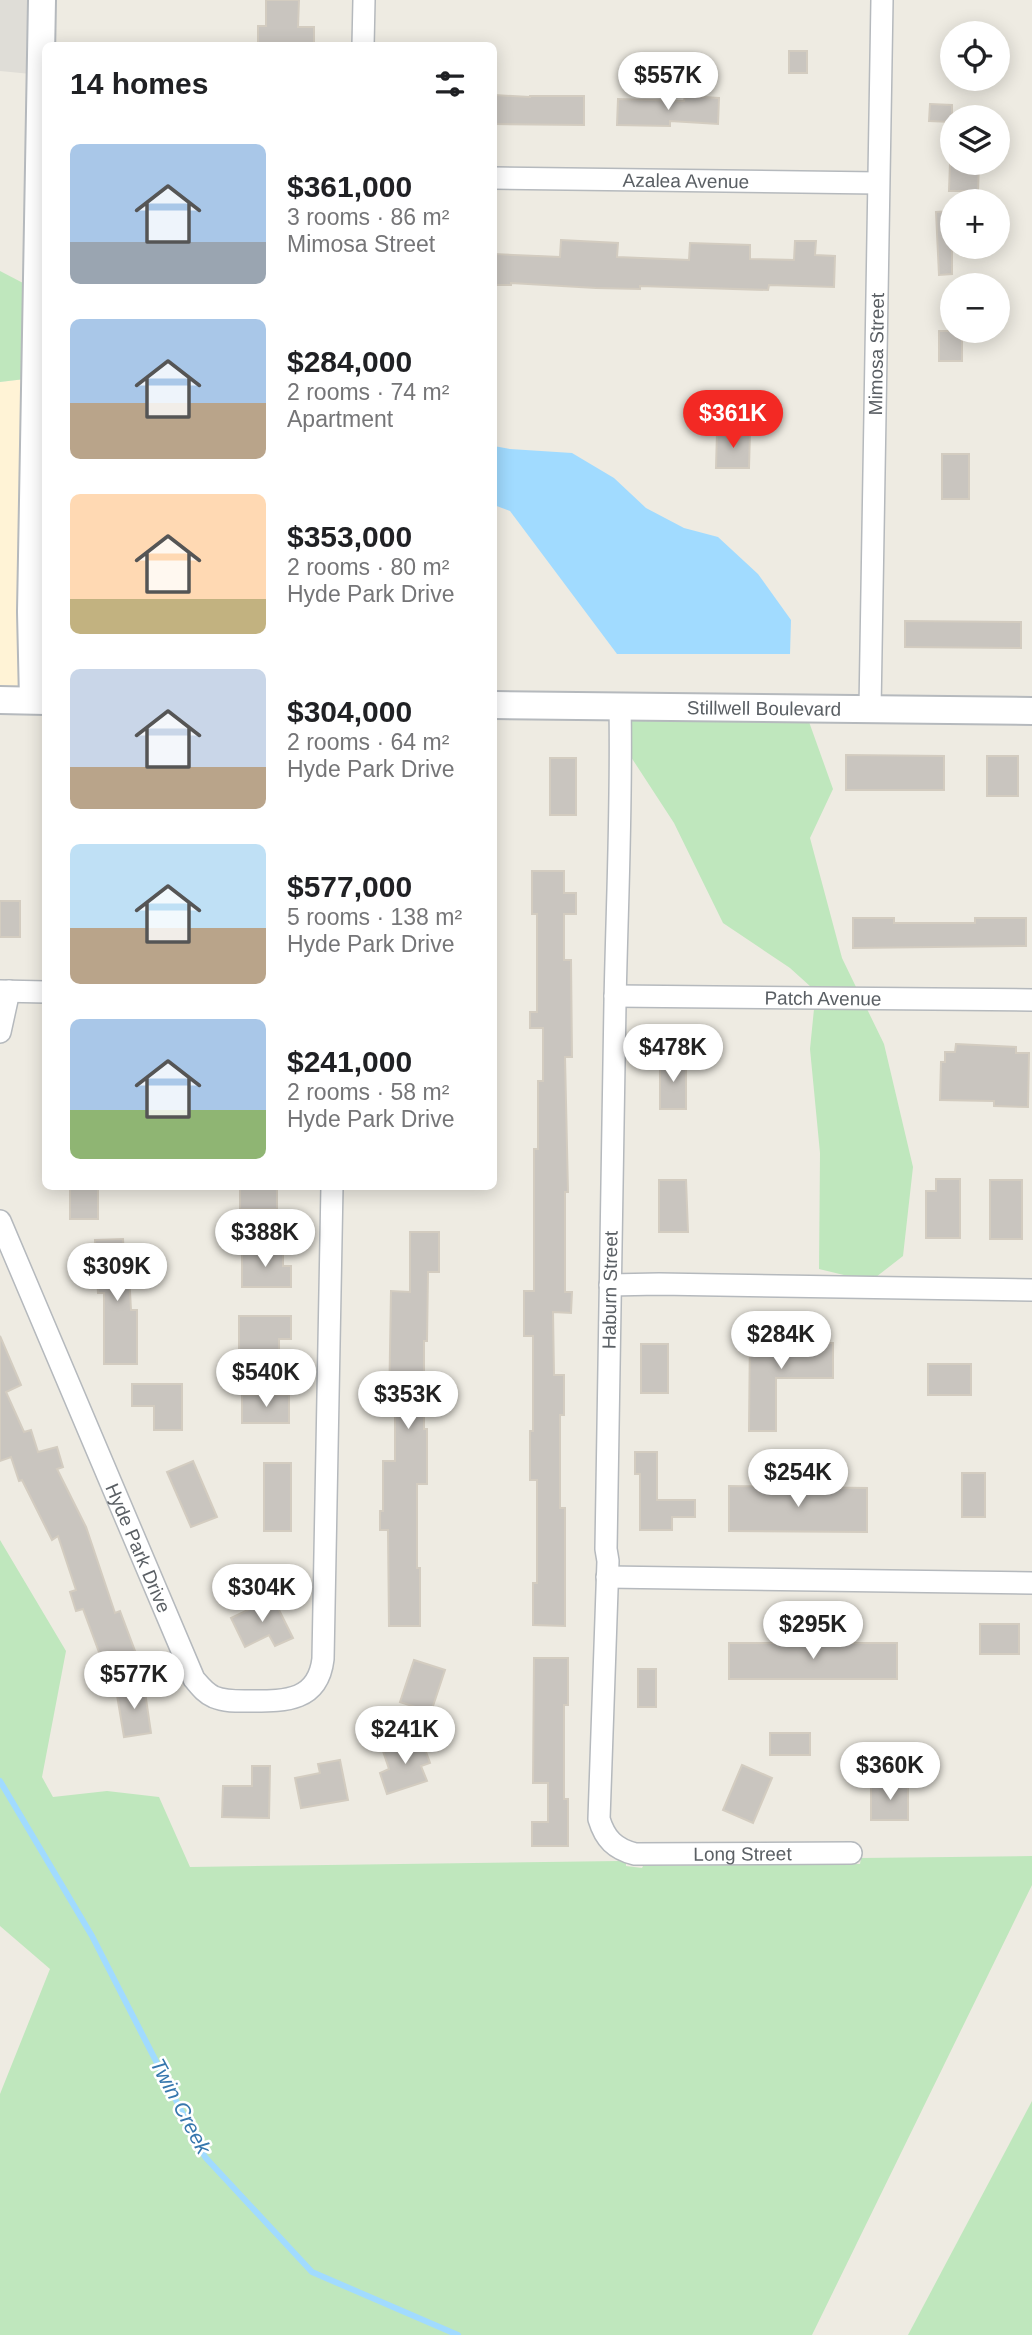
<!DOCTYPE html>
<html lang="en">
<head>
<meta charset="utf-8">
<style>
  :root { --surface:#fff; --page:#f6f6f6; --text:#202124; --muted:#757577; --accent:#f32924 }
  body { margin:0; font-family:Arial,sans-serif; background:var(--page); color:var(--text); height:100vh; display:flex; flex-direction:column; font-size:26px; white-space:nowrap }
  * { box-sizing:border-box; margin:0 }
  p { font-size:23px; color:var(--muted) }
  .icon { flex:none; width:38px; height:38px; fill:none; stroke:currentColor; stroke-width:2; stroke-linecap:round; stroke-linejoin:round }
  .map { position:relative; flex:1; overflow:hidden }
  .side { position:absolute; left:42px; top:42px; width:455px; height:1148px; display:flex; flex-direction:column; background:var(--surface); border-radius:10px; box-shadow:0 4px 18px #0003 }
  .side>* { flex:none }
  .buttons { position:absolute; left:940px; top:21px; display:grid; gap:14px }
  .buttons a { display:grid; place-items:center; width:70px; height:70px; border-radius:50%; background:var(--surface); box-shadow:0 4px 18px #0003; font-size:35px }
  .price { position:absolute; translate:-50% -60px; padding:0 16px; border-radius:24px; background:#fff; color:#222; font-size:23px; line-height:46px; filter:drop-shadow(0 2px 4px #0008) }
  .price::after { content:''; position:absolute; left:50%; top:42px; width:21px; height:16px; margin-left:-10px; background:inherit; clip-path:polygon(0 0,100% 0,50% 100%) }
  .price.on { background:var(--accent); color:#fff }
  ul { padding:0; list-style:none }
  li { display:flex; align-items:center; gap:21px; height:175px; padding:0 28px }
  li span { display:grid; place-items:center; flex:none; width:196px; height:140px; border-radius:10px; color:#555 }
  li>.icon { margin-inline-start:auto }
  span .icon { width:84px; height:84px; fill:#fffc; stroke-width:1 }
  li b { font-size:30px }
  h2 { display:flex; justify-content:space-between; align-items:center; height:84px; padding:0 28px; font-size:30px }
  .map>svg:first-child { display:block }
</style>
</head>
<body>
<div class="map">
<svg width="1032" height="2335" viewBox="0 0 1032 2335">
  <rect width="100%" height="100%" fill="#eeebe2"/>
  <polygon fill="#fff3d6" points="25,379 22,689 0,689 0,382"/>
  <polygon fill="#dfddd7" points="0,0 33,0 31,74 0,71"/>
  <g fill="#bfe7bd">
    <polygon points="0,271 23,283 25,379 0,382"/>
    <polygon points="630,718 808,719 833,789 810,838 842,958 856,987 811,987 790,968 723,923 674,823 631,757"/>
    <polygon points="814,1009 867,1009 884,1044 913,1167 903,1256 876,1277 848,1276 819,1269 820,1153 810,1049"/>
    <polygon points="0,1540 66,1651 42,1777 53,1797 107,1791 159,1797 190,1867 619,1861 626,1863 626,1866 642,1868 643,1866 860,1864 861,1858 1032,1856 1032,1885 812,2335 0,2335 0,2094 50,1969 0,1926"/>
    <polygon points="1032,2101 1032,2335 908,2335"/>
  </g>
  <polygon fill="#a1dbff" points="494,446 510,449 572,453 614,478 646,508 684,528 718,537 758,574 791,620 790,654 617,654 510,511 494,505"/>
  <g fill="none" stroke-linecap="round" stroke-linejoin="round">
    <polyline stroke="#a1dbff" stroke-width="6" points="0,1781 92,1936 205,2157 312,2272 458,2335"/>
  </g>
  <g fill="#c9c5bf" stroke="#d3ccc0" stroke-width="2">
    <polygon points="266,0 299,0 298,27 314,27 314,46 258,46 258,26 266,26"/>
    <rect x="789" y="51" width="18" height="22"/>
    <polygon points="494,95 530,97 530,96 584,96 584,125 494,124"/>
    <polygon points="685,96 719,98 718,124 670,121 670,126 617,125 618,99 684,101"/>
    <polygon points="930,104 952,105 952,122 929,121"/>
    <polygon points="950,163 979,163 978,191 949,191"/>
    <polygon points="952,211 952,274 939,275 936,212"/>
    <polygon points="561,240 618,243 617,257 689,260 690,243 750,245 750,259 794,260 795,241 816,241 815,255 835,256 834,287 769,285 768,290 640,286 640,289 596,288 511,283 511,285 494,285 494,254 560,257"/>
    <rect x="939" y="331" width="23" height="30"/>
    <polygon points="717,432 750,432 749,468 716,468"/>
    <rect x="942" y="454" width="27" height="45"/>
    <polygon points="905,621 1021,622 1021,648 905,647"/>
    <polygon points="846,755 944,756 944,790 846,790"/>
    <rect x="987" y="756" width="31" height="40"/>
    <rect x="550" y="758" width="26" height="57"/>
    <polygon points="532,871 564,871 564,893 576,893 576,914 564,914 564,960 571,960 572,1057 565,1057 568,1192 565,1192 565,1292 572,1292 571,1313 553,1312 554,1375 564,1375 564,1415 560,1415 560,1508 565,1508 565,1626 533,1625 533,1583 537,1583 537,1480 530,1480 530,1431 533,1431 533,1336 524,1336 524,1291 534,1291 534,1149 538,1149 538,1081 543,1081 543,1028 530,1028 530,1012 537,1012 537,914 532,914"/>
    <rect x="0" y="901" width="20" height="36"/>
    <polygon points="853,918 894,918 894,923 975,923 975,918 1026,918 1026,946 853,948"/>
    <polygon points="956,1044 1016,1047 1016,1053 1029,1053 1028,1107 994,1106 994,1101 940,1100 941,1062 945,1062 945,1052 955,1052"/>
    <rect x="660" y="1058" width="26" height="51"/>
    <polygon points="936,1179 960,1179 960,1238 926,1238 926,1191 936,1191"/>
    <polygon points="659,1180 686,1180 688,1232 659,1232"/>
    <rect x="990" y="1180" width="32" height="59"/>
    <rect x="70" y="1186" width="28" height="33"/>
    <rect x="240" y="1186" width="37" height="23"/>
    <polygon points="410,1232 439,1232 439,1272 428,1272 427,1341 424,1341 424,1429 427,1429 427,1484 417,1484 417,1568 420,1568 420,1626 389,1626 388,1530 380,1530 380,1511 383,1511 383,1461 395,1461 395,1409 389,1409 391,1291 410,1292"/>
    <polygon points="123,1239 124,1255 128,1255 131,1310 137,1310 137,1364 104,1364 104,1293 98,1293 95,1240"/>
    <polygon points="242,1249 283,1249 283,1266 291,1266 291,1287 242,1287"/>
    <polygon points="239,1316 291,1316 291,1339 279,1339 279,1353 239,1353"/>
    <polygon points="750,1332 809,1335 809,1343 833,1343 833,1378 776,1378 776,1431 749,1431"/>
    <polygon points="0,1336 21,1385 6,1392 24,1432 31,1430 38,1452 57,1447 63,1467 57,1469 86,1527 115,1613 120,1611 138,1659 106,1671 83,1609 76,1611 70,1592 76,1590 58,1536 52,1540 22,1480 19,1481 11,1457 0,1461"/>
    <rect x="641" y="1344" width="27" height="49"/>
    <rect x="928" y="1364" width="43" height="31"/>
    <polygon points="132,1384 182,1384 182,1430 154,1430 154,1406 132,1406"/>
    <rect x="242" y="1395" width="47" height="28"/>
    <polygon points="635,1452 657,1452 657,1500 695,1500 695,1517 672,1517 672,1530 640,1530 640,1474 635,1474"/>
    <polygon points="193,1461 217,1517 191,1527 167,1472"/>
    <rect x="264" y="1463" width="27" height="68"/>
    <rect x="962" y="1473" width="23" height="44"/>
    <polygon points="729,1486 867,1488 867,1532 729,1531"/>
    <polygon points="273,1598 293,1638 275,1646 269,1635 245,1647 231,1618"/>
    <rect x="980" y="1624" width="39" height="30"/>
    <rect x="729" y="1643" width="168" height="36"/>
    <polygon points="534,1658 568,1658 568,1705 564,1705 564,1799 568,1799 568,1846 532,1846 532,1822 548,1822 548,1783 533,1783"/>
    <polygon points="414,1660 445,1670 431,1712 400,1702"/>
    <rect x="638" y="1669" width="18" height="38"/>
    <polygon points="144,1685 151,1733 124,1737 116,1689"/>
    <rect x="770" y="1733" width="40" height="22"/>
    <polygon points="421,1738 430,1763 421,1766 427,1781 387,1794 380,1773 389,1769 383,1751"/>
    <polygon points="340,1760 348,1800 301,1808 295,1778 320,1773 318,1764"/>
    <polygon points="742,1765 772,1778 753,1823 723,1810"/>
    <polygon points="252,1766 270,1766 269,1818 222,1817 223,1786 252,1786"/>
    <rect x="871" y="1785" width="37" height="35"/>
  </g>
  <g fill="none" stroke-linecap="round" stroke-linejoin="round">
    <g stroke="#b5b9bd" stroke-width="24">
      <g id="minor">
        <polyline points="363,46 364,0"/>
        <path id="s1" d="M494,178l384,5"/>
        <path id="s2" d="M620,706c2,99 -3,198 -5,297 -3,182 -6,364 -9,546l2,12 -9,258c6,20 16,30 36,35l216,-1"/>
        <path id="s3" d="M870,709l12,-709"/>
        <polyline points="0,991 46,992"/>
        <path id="s4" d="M615,996l417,4"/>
        <polyline points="0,1032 9,991"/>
        <path id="s5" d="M0,1221l194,458c6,7 11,14 20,18 12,5 26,4 38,4 34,0 66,0 71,-42l9,-473"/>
        <polyline points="610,1285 659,1284 1032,1290"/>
        <polyline points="607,1577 1032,1583"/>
      </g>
    </g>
    <g stroke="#b5b9bd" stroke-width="30">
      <g id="tertiary">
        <polyline points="0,700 46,701"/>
        <polyline points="33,700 31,612 42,0"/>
        <path id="s6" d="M494,705l538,6"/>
      </g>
    </g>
    <use href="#minor" stroke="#fff" stroke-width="21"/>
    <use href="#tertiary" stroke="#fff" stroke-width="26"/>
  </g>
  <g text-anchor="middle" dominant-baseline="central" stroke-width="5" stroke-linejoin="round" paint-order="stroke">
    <g font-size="19" fill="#5a5f64" stroke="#fff">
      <text stroke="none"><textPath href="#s1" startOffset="192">Azalea Avenue</textPath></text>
      <text stroke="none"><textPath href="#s3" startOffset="355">Mimosa Street</textPath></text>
      <text stroke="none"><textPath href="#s6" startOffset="270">Stillwell Boulevard</textPath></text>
      <text stroke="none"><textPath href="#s4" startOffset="208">Patch Avenue</textPath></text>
      <text transform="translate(610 1290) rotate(-89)">Haburn Street</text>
      <text stroke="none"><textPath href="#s5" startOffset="355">Hyde Park Drive</textPath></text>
      <text stroke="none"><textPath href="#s2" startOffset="1274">Long Street</textPath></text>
    </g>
    <g font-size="21" font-style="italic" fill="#3677ad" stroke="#fff">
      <text transform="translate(181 2106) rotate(62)">Twin Creek</text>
    </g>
  </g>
</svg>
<div class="buttons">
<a><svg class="icon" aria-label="locate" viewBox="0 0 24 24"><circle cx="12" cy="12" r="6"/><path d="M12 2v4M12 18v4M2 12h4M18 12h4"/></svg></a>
<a><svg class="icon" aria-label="layers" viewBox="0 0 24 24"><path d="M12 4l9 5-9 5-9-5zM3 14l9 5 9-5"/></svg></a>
<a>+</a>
<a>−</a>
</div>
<b class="price" style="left:668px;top:112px">$557K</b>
<b class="price on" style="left:733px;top:450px">$361K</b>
<b class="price" style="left:673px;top:1084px">$478K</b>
<b class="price" style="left:265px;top:1269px">$388K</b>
<b class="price" style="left:117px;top:1303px">$309K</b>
<b class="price" style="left:781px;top:1371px">$284K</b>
<b class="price" style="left:266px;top:1409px">$540K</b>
<b class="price" style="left:408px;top:1431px">$353K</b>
<b class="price" style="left:798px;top:1509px">$254K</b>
<b class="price" style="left:262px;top:1624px">$304K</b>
<b class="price" style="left:813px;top:1661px">$295K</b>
<b class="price" style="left:134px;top:1711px">$577K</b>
<b class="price" style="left:405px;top:1766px">$241K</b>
<b class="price" style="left:890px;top:1802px">$360K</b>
<section class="side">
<h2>14 homes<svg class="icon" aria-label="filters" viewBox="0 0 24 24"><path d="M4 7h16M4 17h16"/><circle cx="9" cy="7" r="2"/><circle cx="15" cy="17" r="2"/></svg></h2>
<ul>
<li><span style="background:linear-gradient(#a9c7e8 70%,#9aa5b1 0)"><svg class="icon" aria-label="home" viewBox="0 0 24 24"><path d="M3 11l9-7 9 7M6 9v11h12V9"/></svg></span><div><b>$361,000</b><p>3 rooms · 86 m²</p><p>Mimosa Street</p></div></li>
<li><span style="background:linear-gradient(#a9c7e8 60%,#b9a48a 0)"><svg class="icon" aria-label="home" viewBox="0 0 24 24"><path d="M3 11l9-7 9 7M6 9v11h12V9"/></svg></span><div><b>$284,000</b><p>2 rooms · 74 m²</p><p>Apartment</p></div></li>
<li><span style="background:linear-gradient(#ffd9b3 75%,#c2b280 0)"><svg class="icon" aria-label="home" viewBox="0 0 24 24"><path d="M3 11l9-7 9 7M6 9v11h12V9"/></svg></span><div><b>$353,000</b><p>2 rooms · 80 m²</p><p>Hyde Park Drive</p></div></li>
<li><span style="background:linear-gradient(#c9d6e8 70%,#b9a48a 0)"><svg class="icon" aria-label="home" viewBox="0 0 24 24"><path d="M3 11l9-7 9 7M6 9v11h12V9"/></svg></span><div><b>$304,000</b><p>2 rooms · 64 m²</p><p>Hyde Park Drive</p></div></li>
<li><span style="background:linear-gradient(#bfe0f5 60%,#b9a48a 0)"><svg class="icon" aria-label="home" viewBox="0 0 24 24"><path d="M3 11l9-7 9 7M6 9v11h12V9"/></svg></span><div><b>$577,000</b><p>5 rooms · 138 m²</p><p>Hyde Park Drive</p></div></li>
<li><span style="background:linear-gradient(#a9c7e8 65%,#8fb573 0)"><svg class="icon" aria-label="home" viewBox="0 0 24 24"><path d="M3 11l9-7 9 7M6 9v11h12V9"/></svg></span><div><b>$241,000</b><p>2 rooms · 58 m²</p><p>Hyde Park Drive</p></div></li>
</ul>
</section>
</div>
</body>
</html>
